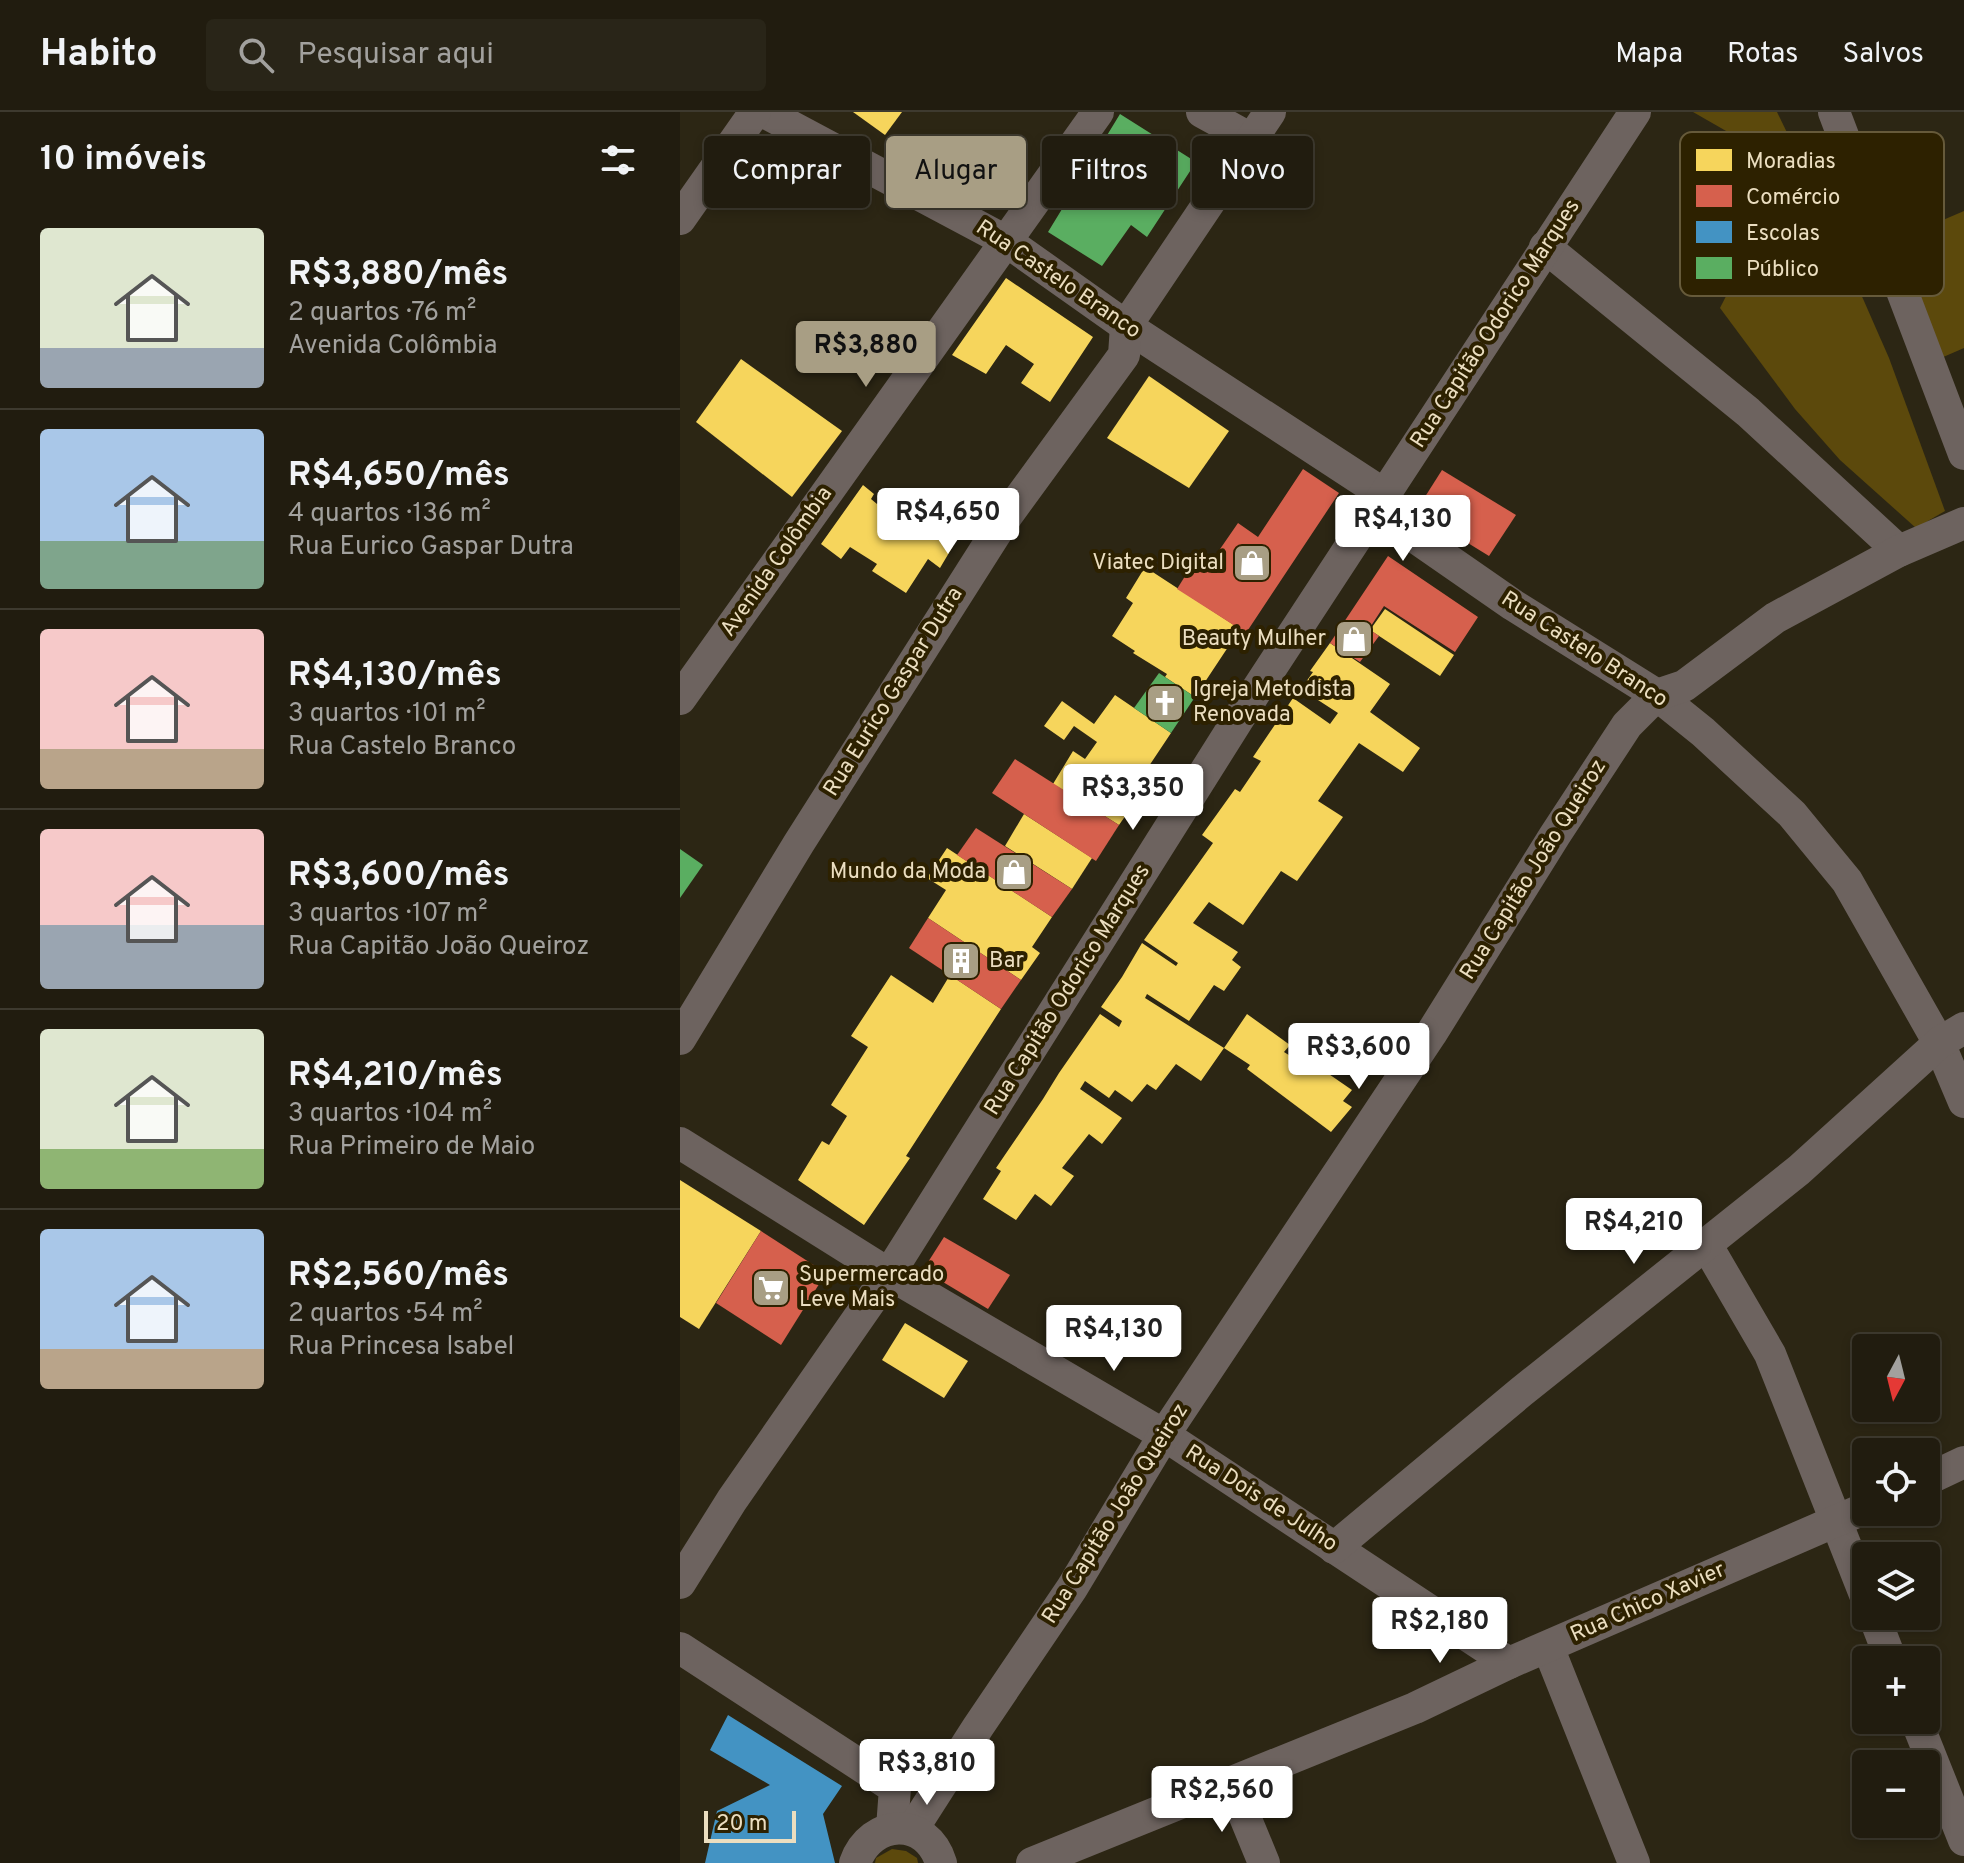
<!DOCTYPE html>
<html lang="pt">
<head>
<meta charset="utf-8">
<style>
  :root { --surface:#211c0f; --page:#292518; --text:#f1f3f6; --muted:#a2a19e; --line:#3e3a2f; --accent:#a89e84 }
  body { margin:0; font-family:Overpass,sans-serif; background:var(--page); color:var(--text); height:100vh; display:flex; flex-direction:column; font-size:30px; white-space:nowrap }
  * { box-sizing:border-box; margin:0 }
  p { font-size:26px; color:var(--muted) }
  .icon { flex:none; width:44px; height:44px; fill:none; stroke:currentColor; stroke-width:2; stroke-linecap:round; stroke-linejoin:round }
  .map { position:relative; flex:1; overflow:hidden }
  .sheet { display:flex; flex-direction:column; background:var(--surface); width:680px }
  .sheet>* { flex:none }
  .hud { position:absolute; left:24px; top:24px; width:760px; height:72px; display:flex; gap:16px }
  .needle { width:52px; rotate:187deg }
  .tools { position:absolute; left:1172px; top:1222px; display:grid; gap:16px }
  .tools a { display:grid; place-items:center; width:88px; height:88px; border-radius:8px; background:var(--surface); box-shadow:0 4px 12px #0003,0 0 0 2px var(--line); font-size:40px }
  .scale { position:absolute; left:24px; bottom:20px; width:92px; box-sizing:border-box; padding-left:8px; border:4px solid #ebdec0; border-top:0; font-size:22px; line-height:28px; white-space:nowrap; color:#ebdec0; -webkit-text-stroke:6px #2d2100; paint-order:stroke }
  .price { position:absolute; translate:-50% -68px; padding:0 18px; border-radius:8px; background:#fff; color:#222; font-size:26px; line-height:52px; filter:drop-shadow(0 2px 4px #0008) }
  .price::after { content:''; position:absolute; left:50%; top:48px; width:24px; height:18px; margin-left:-12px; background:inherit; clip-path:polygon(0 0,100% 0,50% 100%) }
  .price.active { background:var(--accent); color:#111 }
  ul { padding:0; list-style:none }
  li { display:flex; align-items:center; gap:24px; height:200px; padding:0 40px }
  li+li { border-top:2px solid var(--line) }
  li span { display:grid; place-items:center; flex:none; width:224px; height:160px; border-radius:8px; color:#555 }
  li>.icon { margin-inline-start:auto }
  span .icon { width:96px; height:96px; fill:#fffc; stroke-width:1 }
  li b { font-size:34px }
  h2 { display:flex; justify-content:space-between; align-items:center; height:96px; padding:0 40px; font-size:34px }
  .chip { padding:0 28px; border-radius:8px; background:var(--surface); box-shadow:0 4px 12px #0003,0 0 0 2px var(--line); font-size:28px; line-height:72px }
  .chip.active { background:var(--accent); color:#111 }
  header { display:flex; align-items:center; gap:48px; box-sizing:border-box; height:112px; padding:0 40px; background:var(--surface); border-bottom:2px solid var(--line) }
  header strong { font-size:38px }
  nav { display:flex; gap:44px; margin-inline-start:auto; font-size:28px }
  .search { width:560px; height:72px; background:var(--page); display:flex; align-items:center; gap:20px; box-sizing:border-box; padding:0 28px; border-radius:8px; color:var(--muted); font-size:30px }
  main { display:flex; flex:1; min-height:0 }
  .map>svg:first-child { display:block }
</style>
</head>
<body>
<header>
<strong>Habito</strong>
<div class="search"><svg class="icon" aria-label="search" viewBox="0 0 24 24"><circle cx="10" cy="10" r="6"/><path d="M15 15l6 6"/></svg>Pesquisar aqui</div>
<nav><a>Mapa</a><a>Rotas</a><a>Salvos</a></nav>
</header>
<main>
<section class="sheet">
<h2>10 imóveis<svg class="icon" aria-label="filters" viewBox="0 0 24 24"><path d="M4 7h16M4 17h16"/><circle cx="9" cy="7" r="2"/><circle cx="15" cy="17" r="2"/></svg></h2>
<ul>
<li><span style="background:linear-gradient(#dfe7d0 75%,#9aa5b1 0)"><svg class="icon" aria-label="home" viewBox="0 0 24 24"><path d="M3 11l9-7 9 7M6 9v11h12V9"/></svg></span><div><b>R$3,880/mês</b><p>2 quartos · 76 m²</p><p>Avenida Colômbia</p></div></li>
<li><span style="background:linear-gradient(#a9c7e8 70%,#7fa58c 0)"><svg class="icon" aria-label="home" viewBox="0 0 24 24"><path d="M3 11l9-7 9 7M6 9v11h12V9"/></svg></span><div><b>R$4,650/mês</b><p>4 quartos · 136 m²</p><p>Rua Eurico Gaspar Dutra</p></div></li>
<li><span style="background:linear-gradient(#f6c9c9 75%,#b9a48a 0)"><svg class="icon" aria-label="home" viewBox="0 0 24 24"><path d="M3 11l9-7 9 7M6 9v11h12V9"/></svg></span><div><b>R$4,130/mês</b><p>3 quartos · 101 m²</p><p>Rua Castelo Branco</p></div></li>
<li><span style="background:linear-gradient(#f6c9c9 60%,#9aa5b1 0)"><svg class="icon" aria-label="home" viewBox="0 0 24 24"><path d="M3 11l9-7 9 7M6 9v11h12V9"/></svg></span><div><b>R$3,600/mês</b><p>3 quartos · 107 m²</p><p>Rua Capitão João Queiroz</p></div></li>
<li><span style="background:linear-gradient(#dfe7d0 75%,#8fb573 0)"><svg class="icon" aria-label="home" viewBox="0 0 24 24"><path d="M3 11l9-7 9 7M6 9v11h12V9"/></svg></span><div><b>R$4,210/mês</b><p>3 quartos · 104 m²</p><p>Rua Primeiro de Maio</p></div></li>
<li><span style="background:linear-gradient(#a9c7e8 75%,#b9a48a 0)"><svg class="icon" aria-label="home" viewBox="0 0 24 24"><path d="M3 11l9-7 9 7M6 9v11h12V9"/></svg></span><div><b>R$2,560/mês</b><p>2 quartos · 54 m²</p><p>Rua Princesa Isabel</p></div></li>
</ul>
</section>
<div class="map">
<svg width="1284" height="1751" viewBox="0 0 1284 1751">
  <rect width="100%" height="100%" fill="#2c2614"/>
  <g fill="#5c490c">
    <polygon points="1013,0 1097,0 1114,35 1095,47"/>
    <polygon points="1119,41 1209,246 1265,399 1236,416 1160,348 1115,297 1040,196"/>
    <polygon points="1284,99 1284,236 1261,246 1214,129"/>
    <polygon points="212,1737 226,1739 237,1746 238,1751 195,1751 196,1746"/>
  </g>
  <g fill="#f6d55c">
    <polygon points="173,0 222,0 205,23"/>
    <polygon points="326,166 413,225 370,290 341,271 354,252 326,233 306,262 272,243"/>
    <polygon points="61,247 162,319 112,385 16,310"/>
    <polygon points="469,264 549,319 509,376 427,326"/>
    <polygon points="183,373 194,382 191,387 197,392 202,386 222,400 219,404 237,418 241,413 273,434 260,456 248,447 226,481 192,459 197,452 170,435 161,447 141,432"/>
    <polygon points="465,455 560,517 515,585 485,565 487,562 453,541 455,539 432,524 453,491 446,486"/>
    <polygon points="705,497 774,543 760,564 690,518"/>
    <polygon points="650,531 710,572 690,600 740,636 723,660 679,631 638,689 663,705 617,769 601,759 563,813 529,790 513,811 558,840 552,848 561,855 544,879 534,873 509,909 467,882 465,886 544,936 567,902 610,933 604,940 623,952 627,947 672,978 663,989 672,995 651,1020 567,957 570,953 544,936 521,969 496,952 476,978 467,972 452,990 435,978 429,986 405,969 400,977 442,1006 422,1032 409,1022 382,1056 394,1064 371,1094 355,1082 336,1108 303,1087 321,1059 316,1056 363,987 379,961 420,902 439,915 442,909 421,895 442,865 462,831 496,854 498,851 464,828 533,731 522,723 555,677 560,680 581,649 573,645 613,586 650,612 658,601 621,577 633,560 630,559"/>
    <polygon points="435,583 491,621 453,678 460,683 439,713 373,672 393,639 405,647 417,630 394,614 384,628 364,614 382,589 414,612"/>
    <polygon points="344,702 412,746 392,777 325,734"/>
    <polygon points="267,736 372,805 352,835 360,841 341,868 248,806 266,778 247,766"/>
    <polygon points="211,863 253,891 270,863 321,897 226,1044 230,1046 184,1113 118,1068 142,1029 149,1033 167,1004 151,993 188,935 171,924"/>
    <polygon points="0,1068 81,1119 19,1217 0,1205"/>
    <polygon points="225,1211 288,1249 264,1286 202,1248"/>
  </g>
  <g fill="#d6604d">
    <polygon points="623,357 659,381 566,521 497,477 517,445 529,453 558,411 578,425"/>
    <polygon points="762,358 836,403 809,444 736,399"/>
    <polygon points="708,444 798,505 775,540 704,494 689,517 699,524 680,550 650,531"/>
    <polygon points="335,647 439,713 416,749 312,681"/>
    <polygon points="296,716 392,777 372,805 277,743"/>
    <polygon points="248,806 341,868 321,897 229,836"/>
    <polygon points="81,1119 146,1161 101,1233 36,1191"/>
    <polygon points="264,1125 330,1163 308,1197 243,1158"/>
  </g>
  <polygon fill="#4393c3" points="48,1603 162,1674 143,1702 155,1751 25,1751 37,1699 90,1673 30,1638"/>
  <g fill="#5aae61">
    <polygon points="440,2 516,50 467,125 451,113 422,154 368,120"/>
    <polygon points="479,561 515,585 491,621 454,596"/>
    <polygon points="0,737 23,753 0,786"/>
  </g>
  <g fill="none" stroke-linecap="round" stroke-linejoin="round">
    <g stroke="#6d635f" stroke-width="32">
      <polyline points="84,0 326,129 446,214 705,383 722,416 833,493 977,583 1023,620 1112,702 1167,769 1259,931 1284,990"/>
      <polyline points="522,0 573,28"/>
      <polyline points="1154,0 1284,342"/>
      <polyline points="0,107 75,0"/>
      <polyline points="865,135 1068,300 1219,439"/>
      <polyline points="0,587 418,0"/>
      <polyline points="0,927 119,731 328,402 444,243 446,214 590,0"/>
      <polyline points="0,1031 209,1162 484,1323 829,1551"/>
      <polyline points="1026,1132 1090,1242 1186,1485"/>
      <polyline points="1246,1368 1284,1350"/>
      <polyline points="654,1436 841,1280 1119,1058 1259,931 1284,916"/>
      <polyline points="0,1471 52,1388 209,1162 574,582 955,0"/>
      <polyline points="1194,1504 1211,1548"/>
      <polyline points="868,1535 954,1751"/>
      <polyline points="0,1536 215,1676 212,1716"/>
      <polyline points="1236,1608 1284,1728"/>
      <polyline points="551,1671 584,1751"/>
      <polyline points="232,1718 298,1615 392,1476 484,1323 751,922 875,723 947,613 977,583 1004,574 1095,506 1219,439 1284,411"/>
      <path d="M175,1751c16,-45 72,-47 86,0"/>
      <polyline points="352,1751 735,1596 829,1551 1186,1396"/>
    </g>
  </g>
  <defs>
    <g id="shop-square" transform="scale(2)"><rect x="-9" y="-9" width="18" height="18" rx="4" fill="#a89e84" stroke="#2d2100"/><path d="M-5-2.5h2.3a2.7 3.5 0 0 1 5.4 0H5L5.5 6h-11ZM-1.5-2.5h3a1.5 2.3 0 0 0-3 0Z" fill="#fff"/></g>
    <g id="church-square" transform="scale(2)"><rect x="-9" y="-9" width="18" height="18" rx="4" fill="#a89e84" stroke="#2d2100"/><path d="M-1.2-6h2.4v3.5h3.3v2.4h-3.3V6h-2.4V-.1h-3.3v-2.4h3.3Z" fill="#fff"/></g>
    <g id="building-square" transform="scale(2)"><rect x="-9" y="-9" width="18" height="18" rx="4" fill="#a89e84" stroke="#2d2100"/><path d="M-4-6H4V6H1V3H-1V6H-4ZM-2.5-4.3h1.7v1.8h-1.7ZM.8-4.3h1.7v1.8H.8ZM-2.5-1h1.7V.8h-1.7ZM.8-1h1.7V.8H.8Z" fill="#fff"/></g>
    <g id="supermarket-square" transform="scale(2)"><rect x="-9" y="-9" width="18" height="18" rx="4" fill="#a89e84" stroke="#2d2100"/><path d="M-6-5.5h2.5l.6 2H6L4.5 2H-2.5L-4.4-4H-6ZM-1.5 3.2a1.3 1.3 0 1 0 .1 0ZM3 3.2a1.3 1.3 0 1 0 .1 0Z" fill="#fff"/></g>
  </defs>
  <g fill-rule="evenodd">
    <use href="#shop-square" x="572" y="451"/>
    <use href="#shop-square" x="674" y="527"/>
    <use href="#church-square" x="485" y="591"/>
    <use href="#shop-square" x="334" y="760"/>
    <use href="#building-square" x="281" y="849"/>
    <use href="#supermarket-square" x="91" y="1176"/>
  </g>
  <g text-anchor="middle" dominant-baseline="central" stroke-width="8" stroke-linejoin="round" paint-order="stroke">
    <g font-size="22" fill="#ebdec0" stroke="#2d2100">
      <text transform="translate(378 168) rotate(34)">Rua Castelo Branco</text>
      <text transform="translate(816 212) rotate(-57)">Rua Capitão Odorico Marques</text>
      <text transform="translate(97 450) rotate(-55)">Avenida Colômbia</text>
      <text transform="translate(904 538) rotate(33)">Rua Castelo Branco</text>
      <text transform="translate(214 580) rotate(-58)">Rua Eurico Gaspar Dutra</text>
      <text transform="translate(854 758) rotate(-58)">Rua Capitão João Queiroz</text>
      <text transform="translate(388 878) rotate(-58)">Rua Capitão Odorico Marques</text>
      <text transform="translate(581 1387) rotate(33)">Rua Dois de Julho</text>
      <text transform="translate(436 1402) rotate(-58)">Rua Capitão João Queiroz</text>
      <text transform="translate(968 1491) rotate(-24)">Rua Chico Xavier</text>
    </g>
    <g font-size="22" fill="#ebdec0" stroke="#2d2100" text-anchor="end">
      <text x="544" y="451">Viatec Digital</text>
      <text x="646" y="527">Beauty Mulher</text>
      <text x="513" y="578" text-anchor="start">Igreja Metodista<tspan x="513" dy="25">Renovada</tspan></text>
      <text x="306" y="760">Mundo da Moda</text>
      <text x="309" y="849" text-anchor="start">Bar</text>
      <text x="119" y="1163" text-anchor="start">Supermercado<tspan x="119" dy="25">Leve Mais</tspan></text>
    </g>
  </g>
  <rect x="1000" y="20" width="264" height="164" rx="12" fill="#2d2100" stroke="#665a3a" stroke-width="2"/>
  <rect x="1016" y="37" width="36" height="22" fill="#f6d55c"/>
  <rect x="1016" y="73" width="36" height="22" fill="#d6604d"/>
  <rect x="1016" y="109" width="36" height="22" fill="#4393c3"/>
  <rect x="1016" y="145" width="36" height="22" fill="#5aae61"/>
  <g font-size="22" fill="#ebdec0">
    <text x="1066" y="56">Moradias</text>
    <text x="1066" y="92">Comércio</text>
    <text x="1066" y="128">Escolas</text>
    <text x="1066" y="164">Público</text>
  </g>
</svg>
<div class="tools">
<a><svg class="needle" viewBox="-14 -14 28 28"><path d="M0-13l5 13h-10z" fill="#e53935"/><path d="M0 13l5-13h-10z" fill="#a2a19e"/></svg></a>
<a><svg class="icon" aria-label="locate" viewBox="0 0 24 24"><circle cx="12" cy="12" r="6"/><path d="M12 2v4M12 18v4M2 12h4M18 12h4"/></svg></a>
<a><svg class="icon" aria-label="layers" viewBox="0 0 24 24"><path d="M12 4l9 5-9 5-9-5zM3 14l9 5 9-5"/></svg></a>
<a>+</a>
<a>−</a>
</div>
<div class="scale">20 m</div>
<b class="price active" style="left:186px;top:277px">R$3,880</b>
<b class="price" style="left:268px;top:444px">R$4,650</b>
<b class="price" style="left:723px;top:451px">R$4,130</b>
<b class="price" style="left:453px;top:720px">R$3,350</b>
<b class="price" style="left:679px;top:979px">R$3,600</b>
<b class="price" style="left:954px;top:1154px">R$4,210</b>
<b class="price" style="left:434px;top:1261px">R$4,130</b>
<b class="price" style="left:760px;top:1553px">R$2,180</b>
<b class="price" style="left:247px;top:1695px">R$3,810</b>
<b class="price" style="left:542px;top:1722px">R$2,560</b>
<div class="hud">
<a class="chip">Comprar</a>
<a class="chip active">Alugar</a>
<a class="chip">Filtros</a>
<a class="chip">Novo</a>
</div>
</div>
</main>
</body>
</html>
